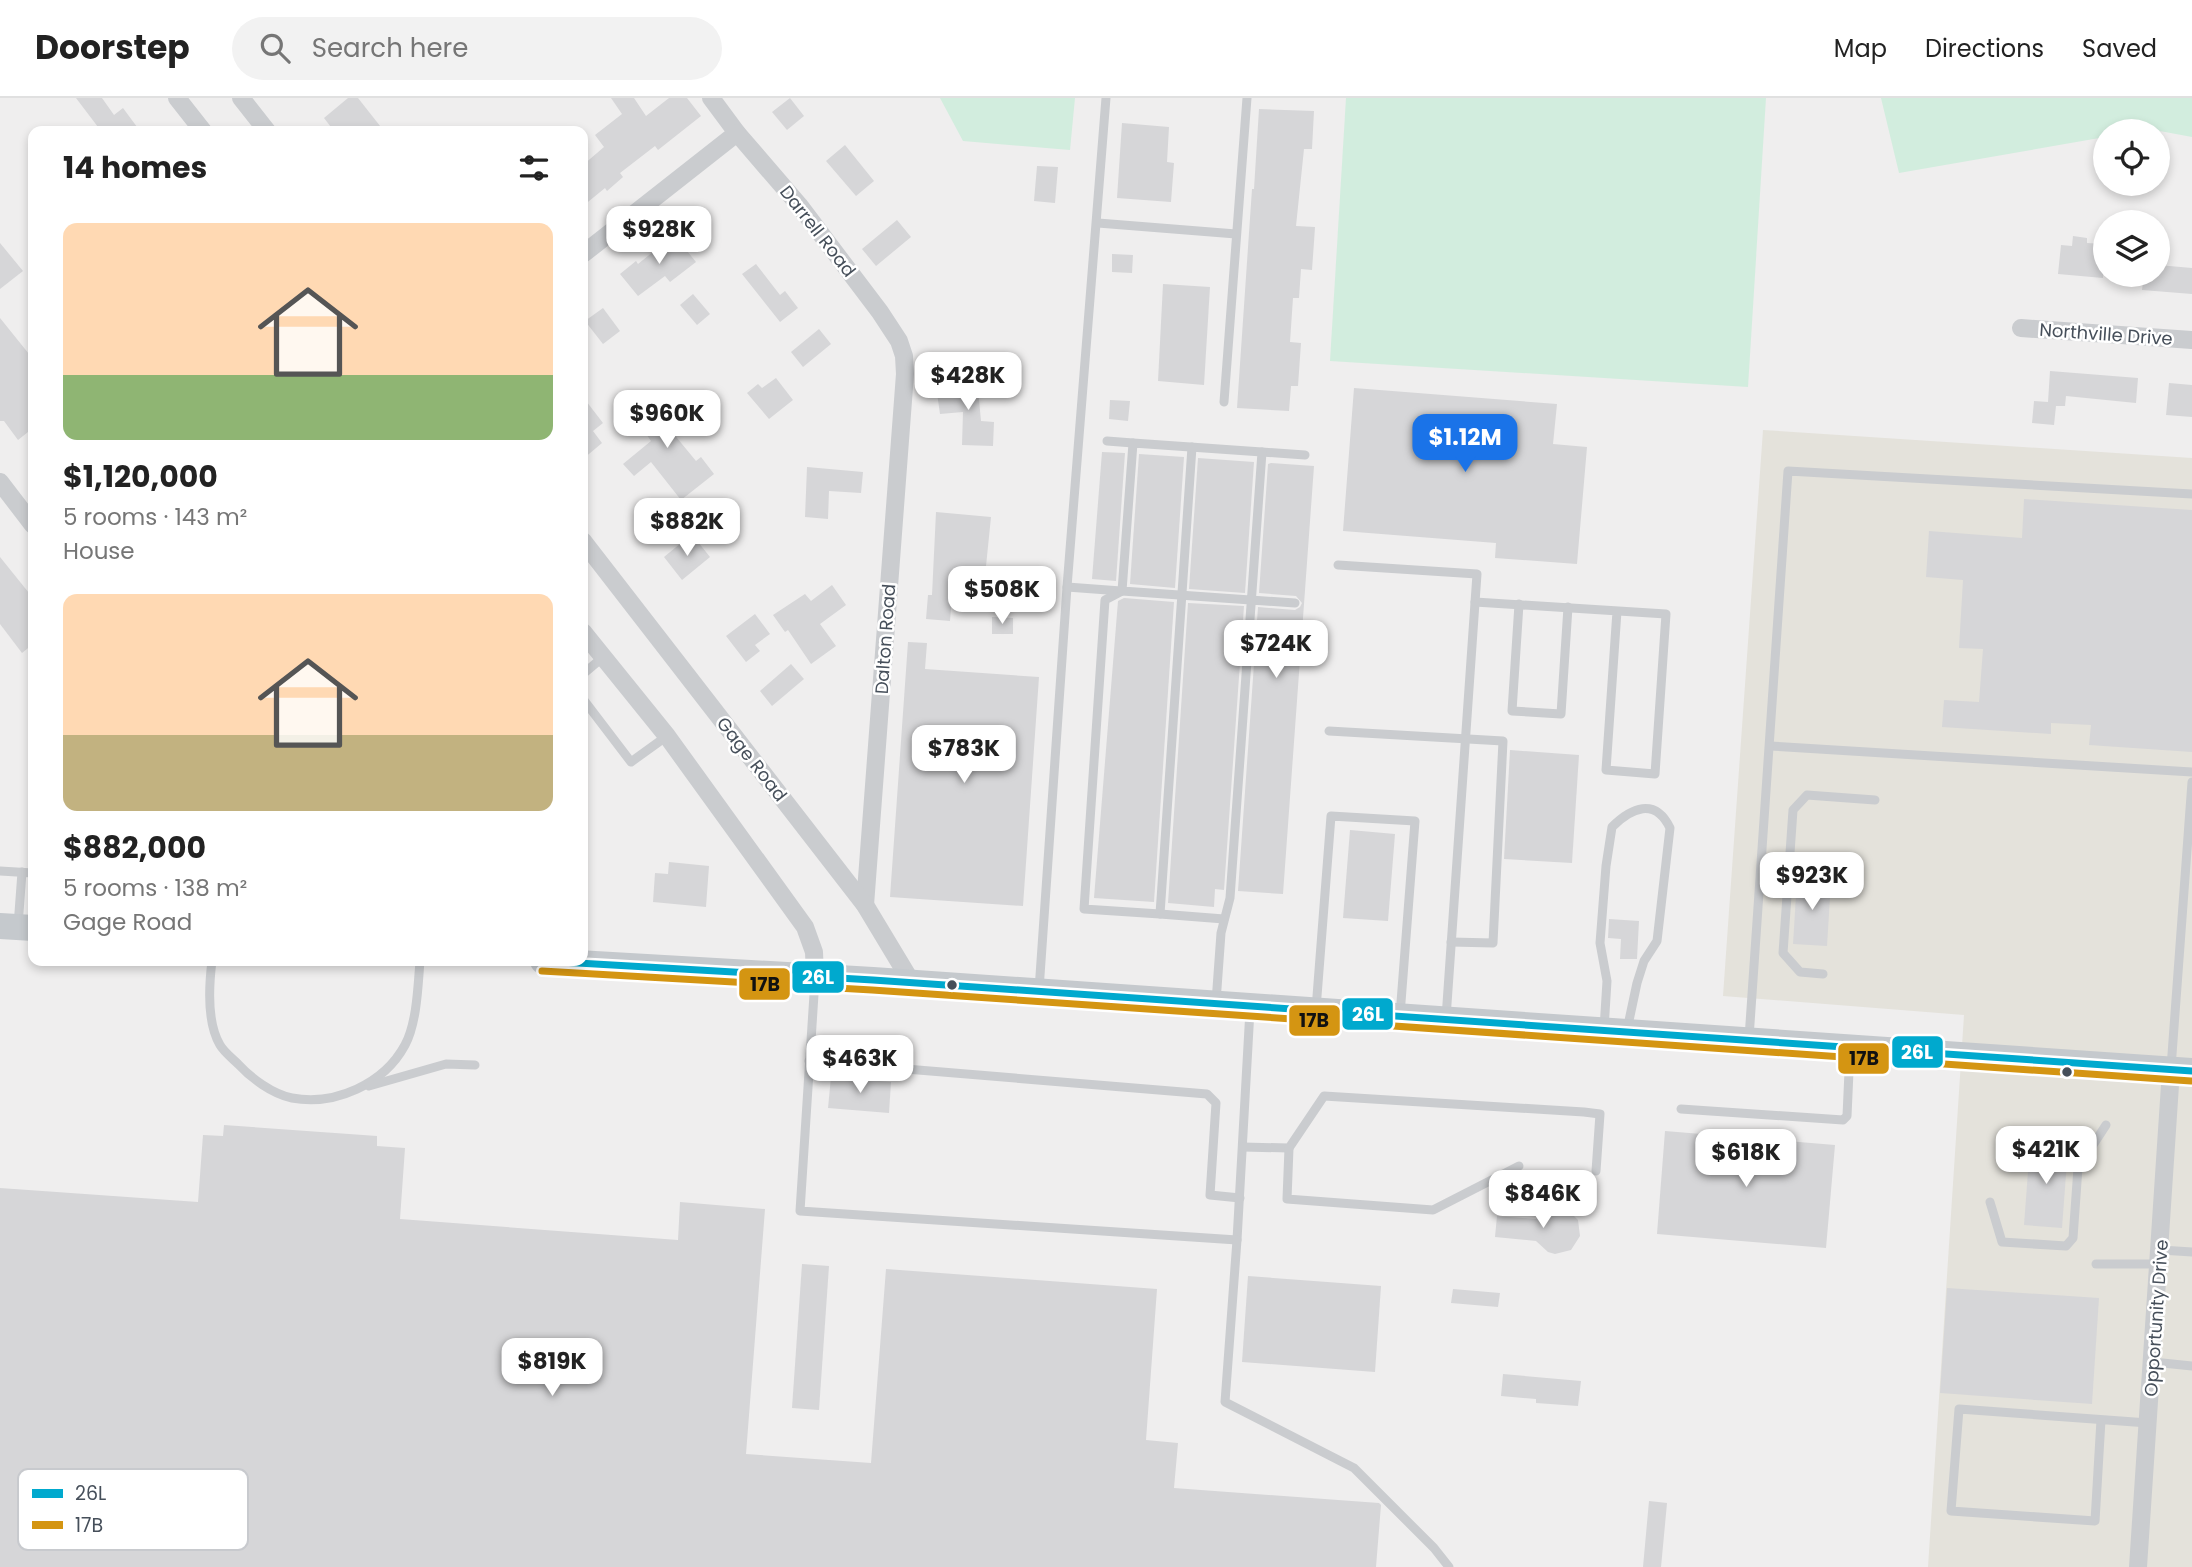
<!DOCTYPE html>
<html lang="en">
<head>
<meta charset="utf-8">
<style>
  :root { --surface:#fff; --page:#f2f2f2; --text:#222; --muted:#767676; --line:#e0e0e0; --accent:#1a73e8 }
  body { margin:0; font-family:Poppins,sans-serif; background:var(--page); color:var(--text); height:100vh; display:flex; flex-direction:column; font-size:26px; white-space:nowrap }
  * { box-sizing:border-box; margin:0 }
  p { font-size:23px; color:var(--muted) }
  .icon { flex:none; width:38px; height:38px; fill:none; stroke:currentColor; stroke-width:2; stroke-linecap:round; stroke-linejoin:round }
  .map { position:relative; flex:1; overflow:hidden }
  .side { position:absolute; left:28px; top:28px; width:560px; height:840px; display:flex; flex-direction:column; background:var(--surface); border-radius:14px; box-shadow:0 4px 10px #0003 }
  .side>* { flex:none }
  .controls { position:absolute; left:2093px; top:21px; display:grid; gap:14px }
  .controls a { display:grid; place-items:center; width:77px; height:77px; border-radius:50%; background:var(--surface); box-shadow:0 4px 10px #0003; font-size:35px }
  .price { position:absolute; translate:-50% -60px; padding:0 16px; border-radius:14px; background:#fff; color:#222; font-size:23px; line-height:46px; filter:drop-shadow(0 2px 4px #0008) }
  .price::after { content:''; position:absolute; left:50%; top:42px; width:21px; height:16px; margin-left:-10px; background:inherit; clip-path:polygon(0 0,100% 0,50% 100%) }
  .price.on { background:var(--accent); color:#fff }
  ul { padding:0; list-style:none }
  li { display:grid; align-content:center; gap:14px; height:371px; padding:0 35px }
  li span { display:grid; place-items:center; height:217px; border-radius:14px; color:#555 }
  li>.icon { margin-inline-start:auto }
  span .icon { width:126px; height:126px; fill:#fffc; stroke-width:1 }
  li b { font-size:30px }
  h2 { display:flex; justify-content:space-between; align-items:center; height:84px; padding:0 35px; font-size:30px }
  header { display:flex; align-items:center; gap:42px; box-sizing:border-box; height:98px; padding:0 35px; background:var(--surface); border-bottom:2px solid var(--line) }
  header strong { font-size:33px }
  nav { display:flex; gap:38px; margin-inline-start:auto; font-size:24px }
  .search { width:490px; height:63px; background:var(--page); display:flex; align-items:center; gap:18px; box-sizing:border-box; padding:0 24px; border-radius:38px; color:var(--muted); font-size:26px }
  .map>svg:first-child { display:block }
</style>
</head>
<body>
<header>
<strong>Doorstep</strong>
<div class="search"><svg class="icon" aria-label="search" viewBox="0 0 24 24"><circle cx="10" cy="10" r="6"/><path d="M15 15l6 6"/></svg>Search here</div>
<nav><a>Map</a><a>Directions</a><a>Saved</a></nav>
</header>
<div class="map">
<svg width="2192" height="1469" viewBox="0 0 2192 1469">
  <rect width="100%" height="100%" fill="#efeeee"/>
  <polygon fill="#e4e2db" points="1763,332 2192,360 2192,1469 1928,1469 1964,917 1723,898"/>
  <g fill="#d2edde">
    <polygon points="940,0 1075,0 1070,52 963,43"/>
    <polygon points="1346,0 1766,0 1748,289 1330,263"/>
    <polygon points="1881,0 2192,0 2192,39 2149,31 2105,33 2105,39 1899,75"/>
  </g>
  <g fill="#d6d6d8">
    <polygon points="76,0 102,0 114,17 123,10 140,33 93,33 98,29"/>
    <polygon points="348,0 358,0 384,33 334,33 324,20"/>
    <polygon points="611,0 634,0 646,18 669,0 687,0 701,18 658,52 655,48 620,75 623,79 607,93 605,90 583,108 583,67 604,49 595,37 622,16"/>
    <polygon points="790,0 804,18 787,32 772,14"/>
    <polygon points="1259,11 1314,13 1312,51 1304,51 1296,128 1315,129 1314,144 1312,172 1301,171 1299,200 1293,200 1290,244 1301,245 1298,288 1291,288 1289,313 1237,310 1252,91 1254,91"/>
    <polygon points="1122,25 1169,29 1167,64 1174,65 1171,104 1117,100"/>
    <polygon points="845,47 874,83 856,98 826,63"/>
    <polygon points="1037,68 1058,69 1055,105 1034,103"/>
    <polygon points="897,122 911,139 876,168 862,151"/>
    <polygon points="674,137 696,164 670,184 665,178 638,198 620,176 636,163 638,166"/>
    <polygon points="2073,138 2087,140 2087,145 2105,146 2103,180 2058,176 2061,147 2072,148"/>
    <polygon points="0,145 23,173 0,191"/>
    <polygon points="1112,156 1133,157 1132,175 1112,174"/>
    <polygon points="756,166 780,197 785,193 798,210 780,224 742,176"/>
    <polygon points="2158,167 2192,170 2192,196 2142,192 2144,177 2158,177"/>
    <polygon points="1163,186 1210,189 1204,287 1158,283"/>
    <polygon points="693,196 710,216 697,227 680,207"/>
    <polygon points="603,210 620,233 603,246 585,223"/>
    <polygon points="0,220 33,261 33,330 18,342 4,323 0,323"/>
    <polygon points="819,231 831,246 803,269 791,254"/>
    <polygon points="2050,273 2138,280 2136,305 2066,298 2065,308 2056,308 2054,327 2032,325 2034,303 2048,304"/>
    <polygon points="776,280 793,302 769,321 747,295 758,286 762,290"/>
    <polygon points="977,280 981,323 994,324 993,348 962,347 963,314 940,316 937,295 956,293 955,282"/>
    <polygon points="2169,285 2192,287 2192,319 2166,317"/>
    <polygon points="1354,290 1557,306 1553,346 1587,349 1577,466 1495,460 1496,445 1343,433"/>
    <polygon points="662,294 676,314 663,323 696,363 701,359 714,376 681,402 651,364 634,378 623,366 651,343 631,314"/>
    <polygon points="583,299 603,325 593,333 602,345 583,361"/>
    <polygon points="1110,302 1130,303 1128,323 1109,321"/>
    <polygon points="1102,354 1125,355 1116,483 1092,481"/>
    <polygon points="1139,356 1184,359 1175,490 1130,486"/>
    <polygon points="1198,360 1254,364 1245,495 1189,491"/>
    <polygon points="1271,365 1314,368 1283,796 1238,793 1258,509 1295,512 1300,509 1302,505 1296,498 1259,495 1268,366"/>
    <polygon points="807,369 863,374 861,395 829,393 828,421 805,419"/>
    <polygon points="2024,401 2192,412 2192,654 2089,647 2091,627 2051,625 2051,636 1942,629 1944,602 1979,604 1983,551 1959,550 1963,482 1926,479 1929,433 2022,440"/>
    <polygon points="936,414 991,419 985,478 954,476 950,523 926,521 928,497 932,497"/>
    <polygon points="687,440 694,448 698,444 710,459 682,482 664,459"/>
    <polygon points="0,459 33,500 33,546 22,555 0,526"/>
    <polygon points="832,487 846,507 820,526 836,548 811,566 788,532 785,534 773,517 805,496 811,503"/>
    <polygon points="1124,500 1174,504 1154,804 1094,800 1118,503"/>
    <polygon points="1188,505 1244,508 1224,792 1215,791 1214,809 1168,805"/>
    <polygon points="755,516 770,536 755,547 760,553 746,564 726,538"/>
    <polygon points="992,519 1013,520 1013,536 992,536"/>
    <polygon points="908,544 927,545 925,571 1039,579 1023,808 890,799"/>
    <polygon points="791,566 804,581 772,608 760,593"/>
    <polygon points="1510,652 1579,657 1572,765 1504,761"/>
    <polygon points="1350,732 1395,736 1388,823 1343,820"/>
    <polygon points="669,764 709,768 706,809 653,804 655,775 668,776"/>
    <polygon points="1797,781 1831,783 1827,848 1793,846"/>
    <polygon points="1609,821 1639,823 1637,861 1620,861 1621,841 1608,840"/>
    <polygon points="831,979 891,984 889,1015 828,1010"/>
    <polygon points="224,1027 377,1038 377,1048 405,1050 400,1121 678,1142 680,1104 765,1111 746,1356 871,1365 886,1171 1157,1191 1146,1342 1178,1345 1174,1390 1379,1405 1381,1407 1376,1469 0,1469 0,1090 198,1104 203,1037 223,1038"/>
    <polygon points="1665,1033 1835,1047 1826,1150 1657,1136"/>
    <polygon points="2030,1047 2068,1050 2062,1130 2024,1127"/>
    <polygon points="1554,1109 1567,1111 1578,1122 1580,1138 1571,1152 1555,1156 1548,1154 1536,1143 1495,1139 1497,1118 1536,1121 1547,1111"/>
    <polygon points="802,1166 829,1168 819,1312 792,1310"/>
    <polygon points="1248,1178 1381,1188 1375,1274 1242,1264"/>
    <polygon points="1947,1190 2099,1200 2092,1306 1940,1295"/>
    <polygon points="1453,1191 1500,1195 1498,1209 1451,1205"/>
    <polygon points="1503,1276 1581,1283 1578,1308 1536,1305 1536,1301 1501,1298"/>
    <polygon points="1649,1403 1667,1405 1661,1469 1643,1469"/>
  </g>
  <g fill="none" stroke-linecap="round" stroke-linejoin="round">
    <g stroke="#cacccf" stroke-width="9">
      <polyline points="1098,125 1236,136"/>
      <polyline points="1224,304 1247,0"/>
      <polyline points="1107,343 1133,345"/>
      <polyline points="1262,354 1305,357"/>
      <polyline points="1338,467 1477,476 1446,920"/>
      <polyline points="1067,489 1121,493"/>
      <polyline points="1122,493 1105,502 1084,811 1160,816 1192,349"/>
      <polyline points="1475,504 1666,516 1655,676 1606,672 1617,513"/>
      <polyline points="1519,506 1512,613 1561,616 1568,509"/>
      <polyline points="583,576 602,560"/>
      <polyline points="583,601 631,664 667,638"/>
      <polyline points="1329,633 1503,643 1493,845 1451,844"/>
      <polyline points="1770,648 2192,674"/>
      <polyline points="0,773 33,775"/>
      <polyline points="1160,816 1224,821"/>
      <polyline points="18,828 22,774"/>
      <path d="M212,863c-3,24 -5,62 8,84 4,7 13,14 18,19 13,14 34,30 54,34 43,8 92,-14 113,-53 12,-22 13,-60 15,-84"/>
      <polyline points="1823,876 1800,874 1783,855 1793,712 1807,697 1875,702"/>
      <polyline points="815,881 800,1113 1237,1142 1250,912"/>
      <polyline points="1039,892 1067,489 1106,0"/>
      <polyline points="1216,904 1221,835 1230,800 1262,354 1133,345 1122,493 1295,505"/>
      <polyline points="1316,911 1331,718 1415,723 1400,917"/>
      <path d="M1604,931l3,-48 -7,-38 6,-77 6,-39c19,-19 43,-30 58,1l-13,113 -13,20 -7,22 -10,47"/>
      <polyline points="1749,940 1788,373 2192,396"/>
      <polyline points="809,963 1207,996 1216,1005 1210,1097 1240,1100"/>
      <polyline points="2171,970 2192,684"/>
      <polyline points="369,988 446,966 475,967"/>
      <polyline points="1681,1011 1843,1022 1847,1018 1850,951"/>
      <polyline points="1243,1049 1289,1050 1324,998 1584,1014 1600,1016 1596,1073"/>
      <polyline points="1289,1050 1287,1101 1433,1112 1519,1068"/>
      <polyline points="1990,1104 2002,1144 2066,1148 2073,1140 2078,1070 2106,1027"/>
      <polyline points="1237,1142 1225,1304 1354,1370 1434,1450 1449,1469"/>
      <polyline points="2161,1152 2192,1154"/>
      <polyline points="2096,1166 2160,1166"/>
      <polyline points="2153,1264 2192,1268"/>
      <polyline points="2101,1322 2095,1423 1951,1413 1959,1311 2148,1325"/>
    </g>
    <g stroke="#cacccf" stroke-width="18">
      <polyline points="177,0 203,33"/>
      <polyline points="241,0 267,33"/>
      <polyline points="711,0 737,35 799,107 880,214 899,243 904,258 905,276 865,807"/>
      <polyline points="583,156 737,35"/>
      <polyline points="2021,230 2192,242"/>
      <polyline points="0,384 33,427"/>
      <polyline points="583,443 865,807 912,885"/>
      <polyline points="583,534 667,638 805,829 814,854 815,879"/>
      <polyline points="2138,1469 2171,972"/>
    </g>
    <g stroke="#c5c9cd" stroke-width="26">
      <polyline points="0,828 33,830"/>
      <polyline points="543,863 873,882 2192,973"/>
    </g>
    <g stroke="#fff" stroke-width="12">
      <polyline id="bus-1" points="543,863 873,882 2192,973"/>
    </g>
    <g stroke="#fff" stroke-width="12">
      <polyline id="bus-2" points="542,873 872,892 2191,983"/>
    </g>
    <use href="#bus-1" stroke="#00a9ce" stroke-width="7"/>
    <use href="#bus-2" stroke="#d49512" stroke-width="7"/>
  </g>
  <g fill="#464f5a" stroke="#fff" stroke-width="2.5">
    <circle cx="952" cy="887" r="6"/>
    <circle cx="2067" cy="974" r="6"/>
  </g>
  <g text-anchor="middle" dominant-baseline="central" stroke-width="5" stroke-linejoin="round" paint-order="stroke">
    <g font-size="18" fill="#464f5a" stroke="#fff">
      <text transform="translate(818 133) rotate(52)">Darrell Road</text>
      <text transform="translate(2106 236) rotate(4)">Northville Drive</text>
      <text transform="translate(885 541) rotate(-86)">Dalton Road</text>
      <text transform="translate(752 661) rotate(52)">Gage Road</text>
      <text transform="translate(2156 1220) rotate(-86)">Opportunity Drive</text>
    </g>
  </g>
  <rect x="18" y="1371" width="230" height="81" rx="10" fill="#fff" stroke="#c8cace" stroke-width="2"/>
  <rect x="32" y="1391" width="31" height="9" fill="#00a9ce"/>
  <rect x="32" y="1423" width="31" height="8" fill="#d49512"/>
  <g font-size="19" fill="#464f5a">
    <text x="75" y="1402">26L</text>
    <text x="75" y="1434">17B</text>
  </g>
  <g stroke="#fff" stroke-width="2.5">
    <rect x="791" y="862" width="54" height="34" rx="7" fill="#00a9ce"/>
    <rect x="738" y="869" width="53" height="34" rx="7" fill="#d49512"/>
    <rect x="1341" y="899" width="53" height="34" rx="7" fill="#00a9ce"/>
    <rect x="1288" y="906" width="53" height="33" rx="7" fill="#d49512"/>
    <rect x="1891" y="937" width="53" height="34" rx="7" fill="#00a9ce"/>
    <rect x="1837" y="944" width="53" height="33" rx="7" fill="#d49512"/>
  </g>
  <g font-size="19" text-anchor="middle" font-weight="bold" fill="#fff">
    <text x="818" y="886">26L</text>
    <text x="1368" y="923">26L</text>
    <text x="1917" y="961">26L</text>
  </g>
  <g font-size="19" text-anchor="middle" font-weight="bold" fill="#111">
    <text x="765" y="893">17B</text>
    <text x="1314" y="929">17B</text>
    <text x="1864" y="967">17B</text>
  </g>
</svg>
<div class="controls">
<a><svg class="icon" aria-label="locate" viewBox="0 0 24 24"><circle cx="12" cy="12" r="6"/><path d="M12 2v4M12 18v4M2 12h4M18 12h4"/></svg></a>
<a><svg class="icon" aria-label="layers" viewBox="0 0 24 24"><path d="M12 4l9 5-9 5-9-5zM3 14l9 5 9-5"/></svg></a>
</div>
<b class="price" style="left:659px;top:168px">$928K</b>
<b class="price" style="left:968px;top:314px">$428K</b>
<b class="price" style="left:667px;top:352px">$960K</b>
<b class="price on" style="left:1465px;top:376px">$1.12M</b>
<b class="price" style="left:687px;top:460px">$882K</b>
<b class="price" style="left:1002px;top:528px">$508K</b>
<b class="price" style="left:1276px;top:582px">$724K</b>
<b class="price" style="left:964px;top:687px">$783K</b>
<b class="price" style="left:1812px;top:814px">$923K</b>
<b class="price" style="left:860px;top:997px">$463K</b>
<b class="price" style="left:2046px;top:1088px">$421K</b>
<b class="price" style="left:1746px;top:1091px">$618K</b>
<b class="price" style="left:1543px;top:1132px">$846K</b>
<b class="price" style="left:552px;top:1300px">$819K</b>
<section class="side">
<h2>14 homes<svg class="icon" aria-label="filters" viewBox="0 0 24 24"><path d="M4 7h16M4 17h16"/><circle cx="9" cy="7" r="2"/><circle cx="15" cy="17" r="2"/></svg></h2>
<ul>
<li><span style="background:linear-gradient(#ffd9b3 70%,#8fb573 0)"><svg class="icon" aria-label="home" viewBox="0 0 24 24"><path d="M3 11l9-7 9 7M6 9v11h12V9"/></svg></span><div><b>$1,120,000</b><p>5 rooms · 143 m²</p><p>House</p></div></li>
<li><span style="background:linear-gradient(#ffd9b3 65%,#c2b280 0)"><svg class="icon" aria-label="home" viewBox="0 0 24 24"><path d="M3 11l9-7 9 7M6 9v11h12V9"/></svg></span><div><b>$882,000</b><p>5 rooms · 138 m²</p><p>Gage Road</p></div></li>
</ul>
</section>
</div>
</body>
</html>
